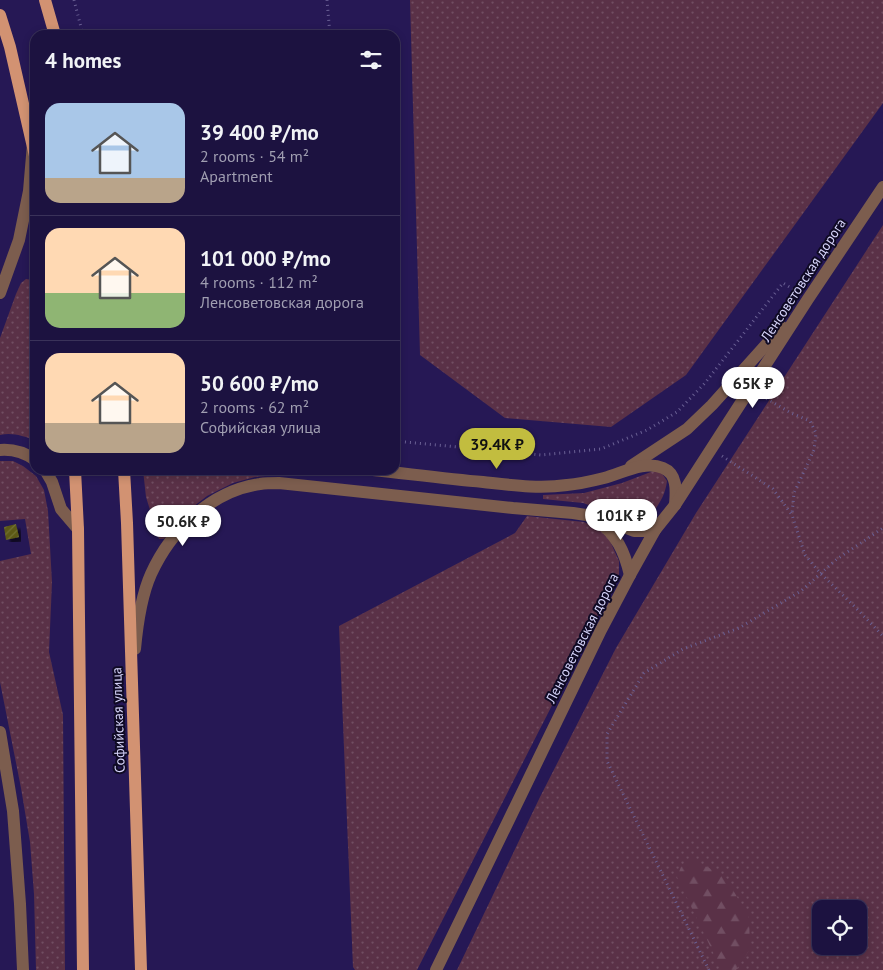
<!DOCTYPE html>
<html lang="en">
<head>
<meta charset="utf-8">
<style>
  :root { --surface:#1c1240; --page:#29204b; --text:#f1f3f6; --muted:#a09eb1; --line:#3a3259; --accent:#c2bd3f }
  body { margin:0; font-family:"PT Sans",sans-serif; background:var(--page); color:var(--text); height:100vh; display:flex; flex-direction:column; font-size:19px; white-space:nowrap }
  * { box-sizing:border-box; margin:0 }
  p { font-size:16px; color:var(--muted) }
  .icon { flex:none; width:28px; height:28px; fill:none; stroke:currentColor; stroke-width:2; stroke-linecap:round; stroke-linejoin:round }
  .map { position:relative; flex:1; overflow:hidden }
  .details { position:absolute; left:30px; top:30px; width:370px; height:445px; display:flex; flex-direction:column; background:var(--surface); border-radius:15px; box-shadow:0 2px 8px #0003,0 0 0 1px var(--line) }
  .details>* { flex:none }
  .tools { position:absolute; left:812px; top:900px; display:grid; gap:10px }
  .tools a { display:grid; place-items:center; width:55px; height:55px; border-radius:10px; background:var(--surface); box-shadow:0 2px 8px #0003,0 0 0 1px var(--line); font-size:25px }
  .price { position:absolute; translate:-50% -42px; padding:0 11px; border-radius:18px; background:#fff; color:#222; font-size:16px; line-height:32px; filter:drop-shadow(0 1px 2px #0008) }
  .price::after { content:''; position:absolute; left:50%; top:30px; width:15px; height:11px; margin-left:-8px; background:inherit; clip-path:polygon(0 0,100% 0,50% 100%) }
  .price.on { background:var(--accent); color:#111 }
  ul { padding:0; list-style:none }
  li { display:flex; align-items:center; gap:15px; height:125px; padding:0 15px }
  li+li { border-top:1px solid var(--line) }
  li span { display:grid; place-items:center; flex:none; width:140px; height:100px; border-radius:15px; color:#555 }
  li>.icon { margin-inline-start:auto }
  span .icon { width:60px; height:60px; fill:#fffc; stroke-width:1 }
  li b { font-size:21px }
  h2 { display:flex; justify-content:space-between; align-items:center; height:60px; padding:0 15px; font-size:21px }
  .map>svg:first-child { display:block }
</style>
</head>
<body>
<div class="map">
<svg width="883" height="970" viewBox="0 0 883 970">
  <defs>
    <pattern id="grass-dots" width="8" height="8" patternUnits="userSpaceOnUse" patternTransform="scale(1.25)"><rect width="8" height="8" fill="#5a3147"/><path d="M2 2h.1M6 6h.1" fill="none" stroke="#714e62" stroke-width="1.8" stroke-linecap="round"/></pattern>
    <pattern id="forest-firs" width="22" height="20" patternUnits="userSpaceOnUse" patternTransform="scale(1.25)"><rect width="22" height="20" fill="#5a3147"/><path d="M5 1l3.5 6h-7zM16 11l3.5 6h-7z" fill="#714e62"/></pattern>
    <pattern id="building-hatch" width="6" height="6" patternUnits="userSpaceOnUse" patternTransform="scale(1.25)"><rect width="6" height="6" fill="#5b5912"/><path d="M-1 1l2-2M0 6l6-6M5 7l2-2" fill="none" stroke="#727035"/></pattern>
    <filter id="shadow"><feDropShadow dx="4.5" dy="4.5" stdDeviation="1" flood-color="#0009"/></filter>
  </defs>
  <rect width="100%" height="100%" fill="#261855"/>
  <g fill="url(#grass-dots)" fill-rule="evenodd">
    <polygon points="410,0 883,0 883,103 686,375 611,427 505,418 420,355"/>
    <path d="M883,225v745h-426l83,-173 76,-149 80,-135zM821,909h38v37h-38z"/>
    <path d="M26,279l6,1 3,11v149c-12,-4 -23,-8 -35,-5v-97l16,-44 5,-11z"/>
    <polygon points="0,461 13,461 23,466 36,476 44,490 48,511 52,582 49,652 63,715 65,970 36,970 34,894 30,842 21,788 0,682 0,561 31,554 25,519 0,521"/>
    <polygon points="143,470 274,470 275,475 255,477 233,483 207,496 184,514 164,539 159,539 146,497"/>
    <path d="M656,470l5,2 6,9c-2,17 -10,25 -19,39h-13l-12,-1 -12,-6 -28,-10 -40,-4v-4l41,-2 38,-10z"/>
    <polygon points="527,516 584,522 600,530 610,541 619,561 619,574 417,970 355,970 353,967 339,626 515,533"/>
  </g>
  <polygon fill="url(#forest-firs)" points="693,860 725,876 749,918 750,949 736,970 721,969 677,877 681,867"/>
  <polygon fill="url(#building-hatch)" filter="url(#shadow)" points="16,524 19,537 6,540 4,527"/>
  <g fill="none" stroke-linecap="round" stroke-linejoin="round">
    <g stroke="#6a6094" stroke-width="3" stroke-dasharray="1 4" stroke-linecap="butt">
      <polyline points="74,0 83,35"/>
      <polyline points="327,0 330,35"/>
      <polyline points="395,351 399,370"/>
      <polyline points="762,396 791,413 810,421 816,433 814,450 794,493 792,514"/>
      <polyline points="395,441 541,455 601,449 647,430 677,412 705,383 783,283 796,291"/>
      <polyline points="722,456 773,489 792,515 805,555 821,574 855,607 883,636"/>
      <polyline points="709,970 607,761 607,734 644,673 683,649 739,628 801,591 837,559 883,528"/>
    </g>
    <g stroke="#7c5d4e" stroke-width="12">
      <polyline points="0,293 19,240 29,191 33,144"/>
      <path d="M0,450c13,-1 24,2 35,10"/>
      <polyline points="631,466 687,429 712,405 782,327"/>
      <polyline points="45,470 52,482 61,509 78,529"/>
      <path d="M373,470c37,4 74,9 110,12 28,3 56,7 84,3 13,-1 25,-4 37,-7 19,-5 40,-18 59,-10 15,6 13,24 12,37"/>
      <path d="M597,520c20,16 27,30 33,55"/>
      <path d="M135,649c2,-22 7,-55 16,-75 20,-44 60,-83 109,-90 6,-1 12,-1 19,-1l234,25 60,5 26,4 35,14h13l8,-1"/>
      <polyline points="0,732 13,811 20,904 23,970"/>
      <polyline points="436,970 601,630 630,575 655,530 675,505 808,299 883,187"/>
    </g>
    <g stroke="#d29272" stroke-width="12">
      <polyline points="45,0 55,35"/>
      <polyline points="0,15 10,47 35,156"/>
      <polyline points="75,470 78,529 83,970"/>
      <polyline points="124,470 127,523 141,970"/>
    </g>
  </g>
  <g text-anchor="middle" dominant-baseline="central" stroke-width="4" stroke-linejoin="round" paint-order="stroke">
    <g font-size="14" fill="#d6d4fa" stroke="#0f0a24">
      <text transform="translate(803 280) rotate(-57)">Ленсоветовская дорога</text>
      <text transform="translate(582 638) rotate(-63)">Ленсоветовская дорога</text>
      <text transform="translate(118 720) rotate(-92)">Софийская улица</text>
    </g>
  </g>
</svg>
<div class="tools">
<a><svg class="icon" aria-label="locate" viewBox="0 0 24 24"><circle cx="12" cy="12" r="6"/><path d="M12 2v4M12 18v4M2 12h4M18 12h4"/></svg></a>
</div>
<b class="price" style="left:753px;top:409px">65K ₽</b>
<b class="price on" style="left:497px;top:470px">39.4K ₽</b>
<b class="price" style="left:621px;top:541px">101K ₽</b>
<b class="price" style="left:183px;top:547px">50.6K ₽</b>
<section class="details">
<h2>4 homes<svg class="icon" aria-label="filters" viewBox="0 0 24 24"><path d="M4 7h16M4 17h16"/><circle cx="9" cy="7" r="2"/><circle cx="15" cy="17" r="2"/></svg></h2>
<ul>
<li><span style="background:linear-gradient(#a9c7e8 75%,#b9a48a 0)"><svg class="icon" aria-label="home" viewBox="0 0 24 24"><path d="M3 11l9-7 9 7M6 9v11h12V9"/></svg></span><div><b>39 400 ₽/mo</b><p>2 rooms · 54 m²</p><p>Apartment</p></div></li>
<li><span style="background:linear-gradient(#ffd9b3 65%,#8fb573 0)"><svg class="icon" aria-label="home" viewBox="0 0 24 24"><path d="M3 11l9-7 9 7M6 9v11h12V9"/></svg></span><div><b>101 000 ₽/mo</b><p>4 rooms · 112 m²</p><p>Ленсоветовская дорога</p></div></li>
<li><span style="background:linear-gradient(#ffd9b3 70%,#b9a48a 0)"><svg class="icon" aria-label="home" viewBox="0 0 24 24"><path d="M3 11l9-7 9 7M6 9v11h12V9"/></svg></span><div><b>50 600 ₽/mo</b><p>2 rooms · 62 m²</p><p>Софийская улица</p></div></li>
</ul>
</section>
</div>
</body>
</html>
